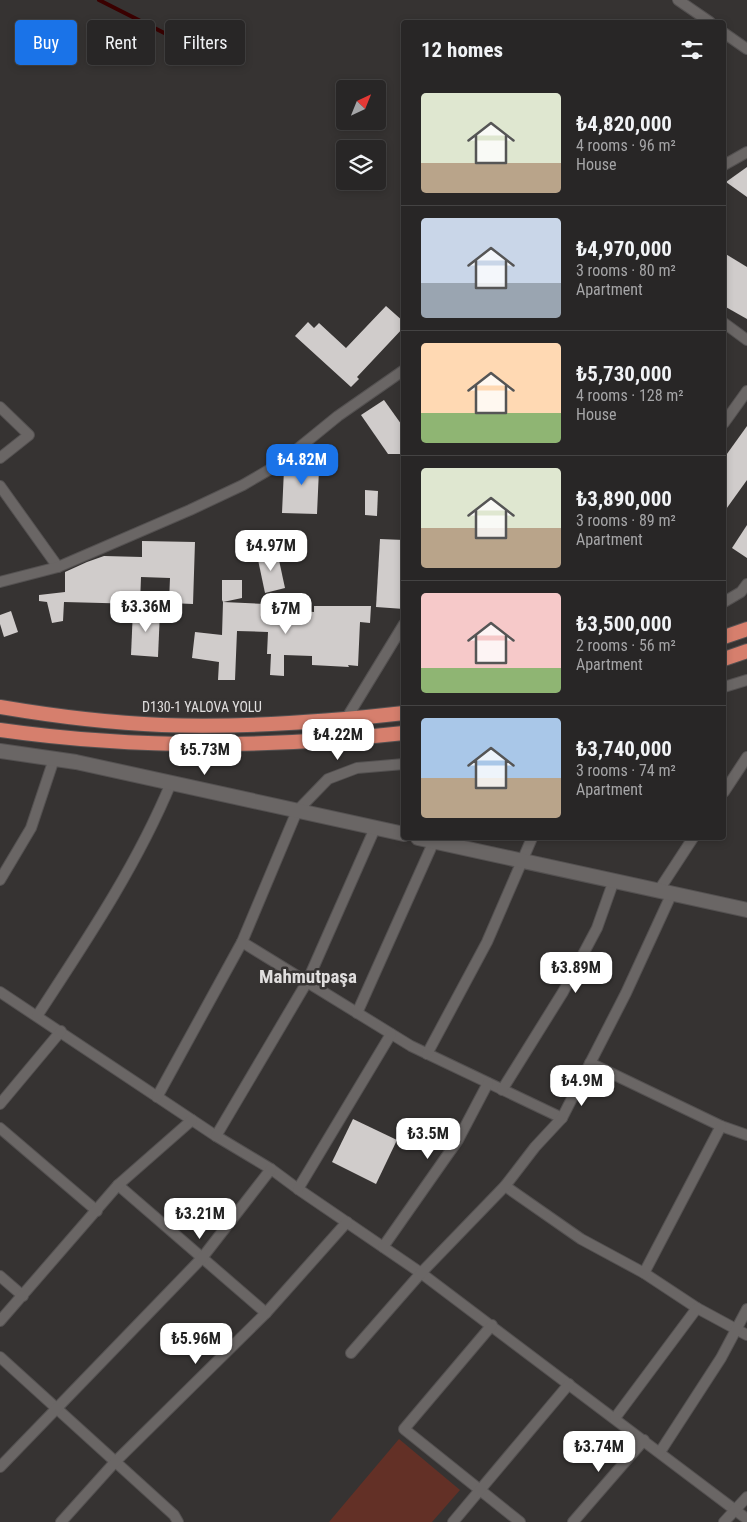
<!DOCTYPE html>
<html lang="en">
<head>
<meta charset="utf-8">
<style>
  :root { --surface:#282626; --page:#302e2e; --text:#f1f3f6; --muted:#a5a5a7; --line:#444343; --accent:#1a73e8 }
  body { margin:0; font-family:"Roboto Condensed",sans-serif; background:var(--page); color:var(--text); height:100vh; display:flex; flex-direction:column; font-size:19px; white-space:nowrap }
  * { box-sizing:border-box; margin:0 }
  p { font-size:16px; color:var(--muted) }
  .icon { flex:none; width:28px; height:28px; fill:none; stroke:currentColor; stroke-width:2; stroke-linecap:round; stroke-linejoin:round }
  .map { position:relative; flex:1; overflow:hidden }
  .panel { position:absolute; left:401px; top:20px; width:325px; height:820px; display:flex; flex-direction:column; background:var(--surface); border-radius:5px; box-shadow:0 2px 8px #0003,0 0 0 1px var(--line) }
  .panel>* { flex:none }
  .hud { position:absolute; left:15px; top:20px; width:311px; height:45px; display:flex; gap:10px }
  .needle { width:32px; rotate:43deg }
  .buttons { position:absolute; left:336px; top:80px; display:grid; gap:10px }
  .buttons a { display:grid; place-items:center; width:50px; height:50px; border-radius:5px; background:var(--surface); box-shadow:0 2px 8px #0003,0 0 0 1px var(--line); font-size:25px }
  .price { position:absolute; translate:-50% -42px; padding:0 11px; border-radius:10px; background:#fff; color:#222; font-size:16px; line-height:32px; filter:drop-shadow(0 1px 2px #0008) }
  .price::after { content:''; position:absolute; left:50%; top:30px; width:15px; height:11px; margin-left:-8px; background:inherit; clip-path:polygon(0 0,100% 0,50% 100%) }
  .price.on { background:var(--accent); color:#fff }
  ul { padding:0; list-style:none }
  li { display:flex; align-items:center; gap:15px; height:125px; padding:0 20px }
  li+li { border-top:1px solid var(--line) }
  li span { display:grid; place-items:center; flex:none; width:140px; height:100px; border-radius:5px; color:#555 }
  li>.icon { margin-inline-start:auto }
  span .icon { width:60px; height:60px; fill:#fffc; stroke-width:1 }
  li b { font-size:21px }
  h2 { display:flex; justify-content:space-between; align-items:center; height:60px; padding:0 20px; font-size:21px }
  .tag { padding:0 18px; border-radius:5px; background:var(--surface); box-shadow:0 2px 8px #0003,0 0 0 1px var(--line); font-size:18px; line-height:45px }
  .tag.on { background:var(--accent); color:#fff }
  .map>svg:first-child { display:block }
</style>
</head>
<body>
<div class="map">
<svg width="747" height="1522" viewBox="0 0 747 1522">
  <rect width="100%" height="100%" fill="#363332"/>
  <polygon fill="#633026" points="399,1439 460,1490 432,1522 329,1522"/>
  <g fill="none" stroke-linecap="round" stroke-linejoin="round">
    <polyline stroke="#3a0000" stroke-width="4" points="99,0 188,45"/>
  </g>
  <g fill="#d0cccb">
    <polygon points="747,167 747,197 726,182"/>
    <polygon points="724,253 747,267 747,319 724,306"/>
    <polygon points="386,306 404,322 404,327 357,377 359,379 351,387 295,336 308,322 314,328 319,323 346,348"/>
    <polygon points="384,400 404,428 404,454 388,454 361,415"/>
    <polygon points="747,426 747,480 724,512 724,458"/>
    <polygon points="320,447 317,514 282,513 284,469 292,467"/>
    <polygon points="365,490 378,491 377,516 365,515"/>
    <polygon points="747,525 747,558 732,548"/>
    <polygon points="380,539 404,540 404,609 376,607"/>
    <polygon points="142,541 195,542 193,604 169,603 170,578 141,577 140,604 64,602 63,621 52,623 47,602 39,601 39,595 65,592 65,572 87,562 104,556 142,557"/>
    <polygon points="277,551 285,588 265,593 257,555"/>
    <polygon points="222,580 242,580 242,598 223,602 222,600"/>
    <polygon points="223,602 287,605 287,610 314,612 314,606 371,606 370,623 360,622 358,666 348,665 349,667 312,665 312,656 284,655 284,676 270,675 271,654 267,654 268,632 237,631 235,680 218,680 219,662 192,658 195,632 222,635"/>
    <polygon points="133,609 160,611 158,657 131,655"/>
    <polygon points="11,611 18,632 4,637 0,624 0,615"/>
    <polygon points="353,1119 397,1140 376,1184 332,1162"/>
  </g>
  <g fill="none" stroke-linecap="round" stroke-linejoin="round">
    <g stroke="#545151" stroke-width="12">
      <g id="minor">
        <polyline points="678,0 710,22"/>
        <polyline points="724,33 747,49"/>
        <polyline points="724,165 747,152"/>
        <polyline points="724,323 747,340"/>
        <polyline points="0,407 29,435 0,458"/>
        <polyline points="724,423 747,391"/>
        <polyline points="0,486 58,567"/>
        <polyline points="0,582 58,567 190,510 243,485 279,464 338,416 404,370"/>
        <polyline points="724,602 741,592 747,584"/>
        <polyline points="724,687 747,680"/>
        <polyline points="346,719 404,624"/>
        <polyline points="724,792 747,757"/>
        <polyline points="0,880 31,828 54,759"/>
        <polyline points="659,890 693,838"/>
        <polyline points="242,942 411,1046 562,1118"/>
        <polyline points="0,992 216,1136 271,1169 298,1189 421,1273 747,1519"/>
        <polyline points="357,1013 434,841"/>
        <path d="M37,1016c49,-75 99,-149 134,-233"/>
        <polyline points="427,1054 487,942 532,838"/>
        <polyline points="590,1063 721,1126 747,1135"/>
        <polyline points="502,1090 563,992 597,928 614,880"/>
        <polyline points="157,1097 242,942 297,811 328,779 357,768 404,764"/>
        <polyline points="0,1104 61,1031"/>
        <polyline points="0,1128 97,1211"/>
        <polyline points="216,1136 307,982 375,828"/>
        <polyline points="118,1185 266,1313"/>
        <polyline points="505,1186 581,1239 644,1273 697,1308 747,1335"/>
        <polyline points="298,1189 391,1034"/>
        <polyline points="383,1247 458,1140 488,1083"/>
        <polyline points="644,1273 721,1126"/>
        <polyline points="0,1276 23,1296"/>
        <polyline points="0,1321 118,1185 192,1120"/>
        <polyline points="492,1325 404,1429 520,1522"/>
        <polyline points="351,1353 421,1273 505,1186 535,1147 562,1118 626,993 672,893"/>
        <polyline points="0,1357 174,1515 178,1522"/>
        <polyline points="615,1418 697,1308"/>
        <polyline points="660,1452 721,1358 747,1309"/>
        <polyline points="0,1467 202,1258 271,1169"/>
        <polyline points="61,1522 115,1462 266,1313 347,1222"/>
        <polyline points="453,1522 569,1384"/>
        <polyline points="573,1522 644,1440"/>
        <polyline points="724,1522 747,1497"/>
      </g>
    </g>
    <g stroke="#545151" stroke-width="16">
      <g id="secondary">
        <polyline points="0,751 76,762 404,834"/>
        <polyline points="418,838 747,910"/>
      </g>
    </g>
    <g stroke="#545151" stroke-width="16">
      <g id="trunk">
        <polyline points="724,637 747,629"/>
        <polyline points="724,659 747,651"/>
        <path d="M0,707c53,9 108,16 162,18 81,3 162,-3 242,-12"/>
        <path d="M0,730c134,19 269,18 404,3"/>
      </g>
    </g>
    <use href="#minor" stroke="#6a6665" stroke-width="10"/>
    <use href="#secondary" stroke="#6a6665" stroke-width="14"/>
    <use href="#trunk" stroke="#d67f6d" stroke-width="14"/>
  </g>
  <g text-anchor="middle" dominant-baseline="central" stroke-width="5" stroke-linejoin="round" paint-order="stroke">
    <g font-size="14" fill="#e0dede" stroke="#363332">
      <text x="202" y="707">D130-1 YALOVA YOLU</text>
    </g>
    <g font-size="19" font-weight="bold" fill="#e0dede" stroke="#363332">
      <text x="308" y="976">Mahmutpaşa</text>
    </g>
  </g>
</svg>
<div class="buttons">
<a><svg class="needle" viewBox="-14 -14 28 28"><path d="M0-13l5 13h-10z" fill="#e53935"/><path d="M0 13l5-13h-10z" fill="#a5a5a7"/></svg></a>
<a><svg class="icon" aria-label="layers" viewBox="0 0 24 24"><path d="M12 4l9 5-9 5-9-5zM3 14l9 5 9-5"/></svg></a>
</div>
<b class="price on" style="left:302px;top:486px">₺4.82M</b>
<b class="price" style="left:271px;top:572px">₺4.97M</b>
<b class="price" style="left:146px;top:633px">₺3.36M</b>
<b class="price" style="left:286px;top:635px">₺7M</b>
<b class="price" style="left:338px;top:761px">₺4.22M</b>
<b class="price" style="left:205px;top:776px">₺5.73M</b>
<b class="price" style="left:576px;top:994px">₺3.89M</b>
<b class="price" style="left:582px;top:1107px">₺4.9M</b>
<b class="price" style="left:428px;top:1160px">₺3.5M</b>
<b class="price" style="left:200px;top:1240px">₺3.21M</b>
<b class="price" style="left:196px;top:1365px">₺5.96M</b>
<b class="price" style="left:599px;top:1473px">₺3.74M</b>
<div class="hud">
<a class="tag on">Buy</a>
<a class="tag">Rent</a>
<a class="tag">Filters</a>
</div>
<section class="panel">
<h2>12 homes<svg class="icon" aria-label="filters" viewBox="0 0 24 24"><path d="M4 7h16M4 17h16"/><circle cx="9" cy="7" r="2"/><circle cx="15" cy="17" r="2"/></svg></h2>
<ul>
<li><span style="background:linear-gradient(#dfe7d0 70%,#b9a48a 0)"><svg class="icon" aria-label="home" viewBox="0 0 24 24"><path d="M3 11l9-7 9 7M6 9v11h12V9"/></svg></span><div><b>₺4,820,000</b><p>4 rooms · 96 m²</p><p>House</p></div></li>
<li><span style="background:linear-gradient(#c9d6e8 65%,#9aa5b1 0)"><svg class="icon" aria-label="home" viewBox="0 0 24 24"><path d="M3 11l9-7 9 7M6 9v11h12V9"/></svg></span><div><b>₺4,970,000</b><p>3 rooms · 80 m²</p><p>Apartment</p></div></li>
<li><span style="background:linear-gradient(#ffd9b3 70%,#8fb573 0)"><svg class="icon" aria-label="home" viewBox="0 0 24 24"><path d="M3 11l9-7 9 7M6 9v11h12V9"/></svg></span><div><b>₺5,730,000</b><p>4 rooms · 128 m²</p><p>House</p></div></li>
<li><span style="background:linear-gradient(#dfe7d0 60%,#b9a48a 0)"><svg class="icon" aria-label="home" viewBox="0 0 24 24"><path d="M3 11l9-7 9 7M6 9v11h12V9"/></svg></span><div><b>₺3,890,000</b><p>3 rooms · 89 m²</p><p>Apartment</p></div></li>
<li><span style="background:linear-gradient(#f6c9c9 75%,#8fb573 0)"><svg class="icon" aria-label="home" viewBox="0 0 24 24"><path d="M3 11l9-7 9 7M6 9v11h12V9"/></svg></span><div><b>₺3,500,000</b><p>2 rooms · 56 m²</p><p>Apartment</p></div></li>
<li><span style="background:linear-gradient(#a9c7e8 60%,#b9a48a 0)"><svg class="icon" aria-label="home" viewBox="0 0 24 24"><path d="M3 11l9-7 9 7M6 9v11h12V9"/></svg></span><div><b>₺3,740,000</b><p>3 rooms · 74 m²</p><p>Apartment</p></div></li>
</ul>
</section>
</div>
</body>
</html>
